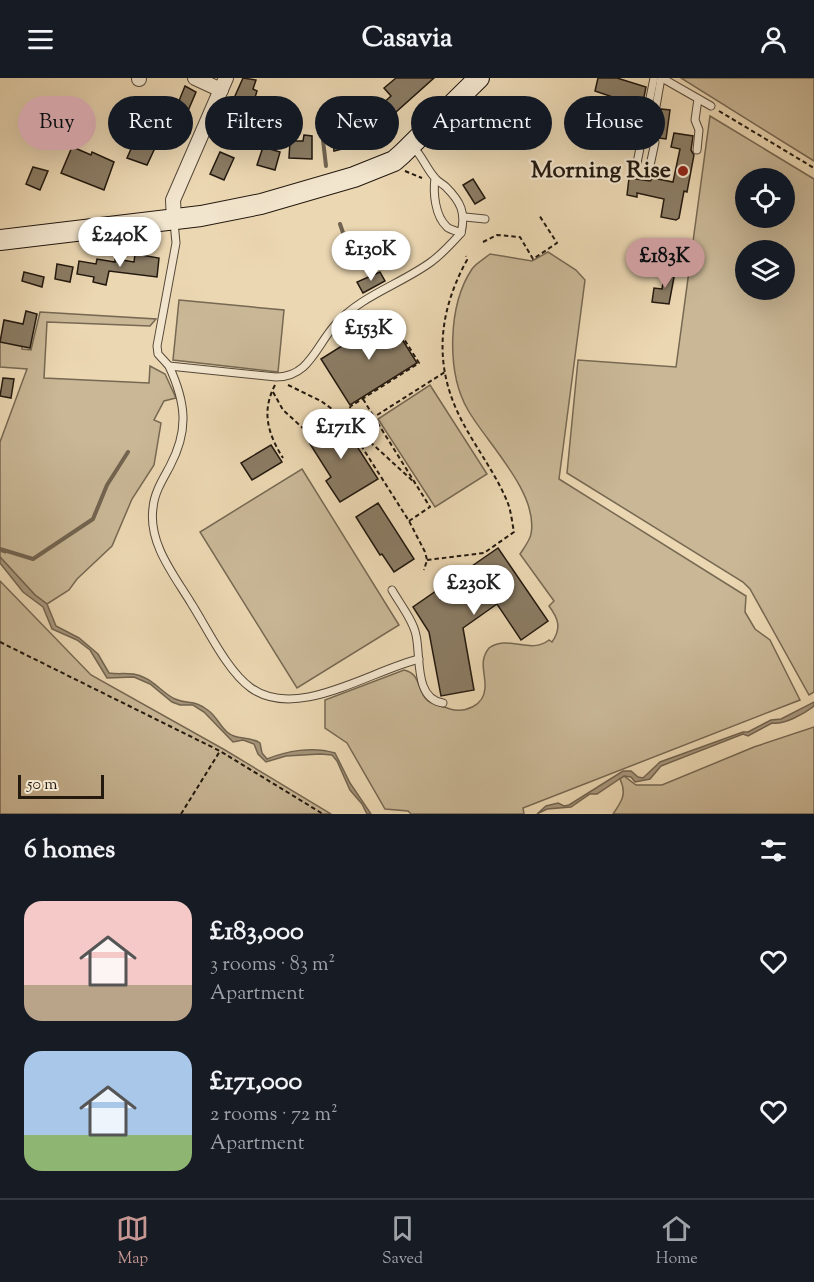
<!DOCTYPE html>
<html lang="en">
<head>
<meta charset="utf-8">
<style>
  :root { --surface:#171b24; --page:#242831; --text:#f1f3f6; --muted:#9ea1a6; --line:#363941; --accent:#c59692 }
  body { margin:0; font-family:"Sorts Mill Goudy",serif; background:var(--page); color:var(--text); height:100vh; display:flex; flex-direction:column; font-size:22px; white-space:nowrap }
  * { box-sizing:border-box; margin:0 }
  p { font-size:20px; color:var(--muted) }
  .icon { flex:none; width:33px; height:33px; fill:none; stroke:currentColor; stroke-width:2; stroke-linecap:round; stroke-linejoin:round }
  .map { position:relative; height:736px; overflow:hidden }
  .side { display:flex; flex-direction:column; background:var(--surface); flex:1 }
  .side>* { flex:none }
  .top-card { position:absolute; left:18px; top:18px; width:778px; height:54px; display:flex; gap:12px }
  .tools { position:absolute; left:735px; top:90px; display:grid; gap:12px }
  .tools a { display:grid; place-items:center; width:60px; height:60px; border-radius:50%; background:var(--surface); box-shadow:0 6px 24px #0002; font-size:30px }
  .scale { position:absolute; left:18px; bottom:15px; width:86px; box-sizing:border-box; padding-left:6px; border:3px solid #23190f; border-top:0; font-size:16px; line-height:21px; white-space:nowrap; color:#23190f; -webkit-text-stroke:4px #f2e5cd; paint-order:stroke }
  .price { position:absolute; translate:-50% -51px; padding:0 14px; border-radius:21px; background:#fff; color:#222; font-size:20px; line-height:39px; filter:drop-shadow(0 2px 3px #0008) }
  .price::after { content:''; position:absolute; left:50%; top:36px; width:18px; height:14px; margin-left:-9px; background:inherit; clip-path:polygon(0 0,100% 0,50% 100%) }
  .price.current { background:var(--accent); color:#111 }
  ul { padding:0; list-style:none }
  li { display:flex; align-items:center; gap:18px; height:150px; padding:0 24px }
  li span { display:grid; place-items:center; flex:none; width:168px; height:120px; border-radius:18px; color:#555 }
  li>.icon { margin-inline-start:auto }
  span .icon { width:72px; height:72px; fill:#fffc; stroke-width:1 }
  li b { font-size:26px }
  h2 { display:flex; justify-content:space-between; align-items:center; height:72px; padding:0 24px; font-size:26px }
  .pill { padding:0 21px; border-radius:27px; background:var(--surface); box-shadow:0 6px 24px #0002; font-size:21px; line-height:54px }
  .pill.current { background:var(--accent); color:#111 }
  header { display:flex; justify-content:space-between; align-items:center; height:78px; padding:0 24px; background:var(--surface); font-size:27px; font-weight:700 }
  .tabs { display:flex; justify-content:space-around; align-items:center; height:84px; border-top:2px solid var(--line); background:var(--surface); font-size:16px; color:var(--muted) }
  .tabs a { display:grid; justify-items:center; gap:3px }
  .tabs .current { color:var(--accent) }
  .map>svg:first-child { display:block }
</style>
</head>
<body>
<header><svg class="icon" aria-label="menu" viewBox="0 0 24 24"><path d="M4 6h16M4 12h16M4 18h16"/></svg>Casavia<svg class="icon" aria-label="person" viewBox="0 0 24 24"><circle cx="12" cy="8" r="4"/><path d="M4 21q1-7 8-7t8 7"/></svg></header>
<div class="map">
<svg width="814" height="736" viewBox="0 0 814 736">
  <rect width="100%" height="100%" fill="#ebd7b2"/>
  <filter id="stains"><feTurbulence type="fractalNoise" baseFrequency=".00333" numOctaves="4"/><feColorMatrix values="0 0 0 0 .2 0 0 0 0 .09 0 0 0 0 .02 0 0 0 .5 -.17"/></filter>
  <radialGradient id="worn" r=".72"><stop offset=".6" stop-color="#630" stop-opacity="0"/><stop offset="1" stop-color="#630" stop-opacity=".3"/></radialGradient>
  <g fill="#c9b796" stroke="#766852" stroke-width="1.5" fill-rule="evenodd">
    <polygon points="681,0 814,0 814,83"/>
    <path d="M710,38l104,63v513l-5,3 -59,-106 -7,-7 -176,-109 11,-113 98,7zM746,100h38v40h-38zM746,172h38v40h-38z"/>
    <path d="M548,174l28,18 9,10 -26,199 187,117 -1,16 10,17 15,11 30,60 -277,108 1,6h-113l-3,-3 -23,-2 -38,-66 -22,-15v-28l79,-30c18,4 12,21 24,31 7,5 15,5 22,8 15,4 34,-3 35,-21 1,-15 -7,-26 4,-40 19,-14 41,7 60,-8l3,2c10,-14 6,-24 -3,-36l5,-5 -34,-47c4,-6 10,-14 11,-20 8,-41 -45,-92 -63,-124 -22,-38 -20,-105 4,-141 4,-6 12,-10 18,-15l42,7z"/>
    <polygon points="179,222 284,232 278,294 173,282"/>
    <polygon points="40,234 156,241 150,248 47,244 44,300 149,305 150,288 165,296 176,320 164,323 154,342 161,345 154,387 132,421 112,468 77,501 69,512 47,526 35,517 0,479 0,473 6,475 0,471 0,364 27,291 0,289 0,264 22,266 22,271 31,272"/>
    <polygon points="430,307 487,396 435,429 378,341"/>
    <polygon points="302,391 399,547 297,610 200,454"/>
    <polygon points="0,503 91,597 225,672 331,736 0,736"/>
    <path d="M814,649v87h-201c9,-13 14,-20 7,-35l4,-3 12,9h26l92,-38z"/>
  </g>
  <g fill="#a7967b" stroke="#726450" stroke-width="1.5">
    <path d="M0,479l35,38 12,9 9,22 23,12 19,16 11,19c12,2 24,-2 36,5 11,5 19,16 30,21 14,6 19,0 34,12 7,5 11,15 18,21 10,9 21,3 33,11l2,10 5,6c19,-8 46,-13 68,-6l15,30 21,31h-4l-5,-10 -12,-14 -13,-29 -5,-6 -12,-1 -34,2 -20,6 -8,-8 -4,-10 -11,-4 -10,2 -29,-30 -11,-7h-13l-8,-3 -22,-18 -16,-7 -27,1 -17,-28 -13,-10 -25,-11 -9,-22 -20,-15 -23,-29z"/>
    <path d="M814,624v4c-10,8 -30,19 -42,17l-24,13 -5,-2 -82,32 -11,13 -15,3 -4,-5 -7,-1 -27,18h-7l-19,13 -24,2 -10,5 9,-8 12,-3 6,3 5,-1 54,-34h8l7,6 5,1 17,-16 83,-30h5l23,-12 10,-1z"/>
  </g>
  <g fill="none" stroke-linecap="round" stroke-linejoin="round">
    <g stroke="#726450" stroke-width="4">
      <polyline points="323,62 326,88"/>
      <polyline points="340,146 351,178 350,185"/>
      <polyline points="0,471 33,481 93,441 107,407 128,374"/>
    </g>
  </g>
  <g fill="#8b7c64" stroke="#23190f" stroke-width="1.5">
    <polygon points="243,0 256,2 253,11 257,13 250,36 244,33 240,42 227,36"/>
    <polygon points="396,0 434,0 386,43 387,45 364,61 356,47 380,32 378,30 391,18 384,10"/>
    <polygon points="598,0 617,0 646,9 641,34 634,32 636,27 595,13"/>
    <polygon points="185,8 196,14 179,54 168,50"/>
    <polygon points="661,31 670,32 666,61 659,60 657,56"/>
    <polygon points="61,33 85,46 75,70 91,77 92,74 114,84 104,112 61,95 72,69 57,62 63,51 55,47"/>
    <polygon points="347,51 350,69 334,73 332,55"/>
    <polygon points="674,55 693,58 691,72 694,77 687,114 684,113 679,140 676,142 661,139 664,121 637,115 637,119 627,117 629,100 650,103 653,100 673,104 680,71 671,69"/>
    <polygon points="304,57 312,58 312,81 289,80 290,63 303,63"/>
    <polygon points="135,62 155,70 147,87 127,80"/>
    <polygon points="263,69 280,74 275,92 257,87"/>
    <polygon points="220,74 234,80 224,102 210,96"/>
    <polygon points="33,89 48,93 40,112 26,106"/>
    <polygon points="473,101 485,120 475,126 463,107"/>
    <polygon points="135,176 159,180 157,199 109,193 106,207 93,204 94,199 77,196 79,183 96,186 97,181 115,184 115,181 134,184"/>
    <polygon points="57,186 73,189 70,204 55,201"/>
    <polygon points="665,191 675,194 669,226 652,224 654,210 662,211"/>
    <polygon points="24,194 44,199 42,209 22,203"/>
    <polygon points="380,194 385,203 363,215 357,204"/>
    <polygon points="26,233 37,236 30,270 0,264 4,242 23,246"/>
    <polygon points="388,239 417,285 350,327 321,281"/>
    <polygon points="3,300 14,301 11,320 0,318"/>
    <polygon points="340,342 378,401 340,424 326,403 331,399 305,358 327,344 330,348"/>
    <polygon points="271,367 282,384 252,402 241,385"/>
    <polygon points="378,425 414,481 394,494 382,476 380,477 356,439"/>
    <polygon points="498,470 548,543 521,562 497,526 463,550 474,612 441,618 429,554 413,529"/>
  </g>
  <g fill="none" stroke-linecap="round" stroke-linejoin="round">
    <g stroke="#554838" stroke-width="9">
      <g id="lane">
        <polyline points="662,0 711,28"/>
        <path d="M413,69c10,10 13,21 22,31 3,4 8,6 11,9 15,15 20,26 15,46 -3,-2 -11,-3 -14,-6 -12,-11 -14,-34 -12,-49"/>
        <polyline points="697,72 699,52 695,42 698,21"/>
        <polyline points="637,85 654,0"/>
        <polyline points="648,97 655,64 651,57 661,0"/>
        <polyline points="465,139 485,141"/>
        <path d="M174,144l2,21 -19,103 1,8 11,12 107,11c33,0 40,-31 59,-52 25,-29 66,-41 96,-63 11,-8 21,-19 30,-29"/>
        <path d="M169,288c17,37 20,64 1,100 -7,13 -16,27 -17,42 -5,35 21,67 38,95 16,25 36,68 60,85 46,33 121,-18 168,-29"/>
        <path d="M392,512c8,14 21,30 24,45 5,22 -2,64 27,68"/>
      </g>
    </g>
    <g stroke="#554838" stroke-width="16">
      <g id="street">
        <polyline points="195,0 221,12"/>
        <polyline points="139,1 139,0"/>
        <polyline points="174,142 173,122 226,0"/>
      </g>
    </g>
    <g stroke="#23190f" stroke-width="22">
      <polyline id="secondary" points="0,162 201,138 261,126 354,99 394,83 402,76 479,0"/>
    </g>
    <g stroke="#23190f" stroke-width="2" stroke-dasharray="4.5 3" stroke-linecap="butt">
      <polyline points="719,33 814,90"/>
      <polyline points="405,93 422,100"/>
      <polyline points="483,164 497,157 520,159 533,181 557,165 539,137"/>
      <polyline points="389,237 419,285 351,328 343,339 415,405"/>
      <path d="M275,307c-14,27 -7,49 8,73"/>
      <polyline points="288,307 321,323 343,339 409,443 425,474 427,482 424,492"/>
      <polyline points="273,314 283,332 305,352"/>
      <polyline points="363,321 374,339"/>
      <polyline points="409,443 430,429 374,339 445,294"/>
      <path d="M427,482l57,-7 30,-21c-2,-10 -3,-22 -7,-31 -13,-31 -35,-58 -49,-88 -25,-53 -18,-104 9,-153l-1,-4"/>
      <polyline points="0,564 220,673 323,736"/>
      <polyline points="181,736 220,673"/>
    </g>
    <use href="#lane" stroke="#f2e5cd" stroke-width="7"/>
    <use href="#street" stroke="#f2e5cd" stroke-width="14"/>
    <use href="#secondary" stroke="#f2e5cd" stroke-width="20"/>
  </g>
  <circle fill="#8f2418" stroke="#f2e5cd" stroke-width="2" cx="683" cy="93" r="6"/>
  <g text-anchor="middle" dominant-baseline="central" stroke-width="4.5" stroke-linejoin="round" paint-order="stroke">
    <g font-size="24" font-weight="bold" fill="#23190f" stroke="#f2e5cd" text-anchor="end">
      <text x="671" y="93">Morning Rise</text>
    </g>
  </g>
  <rect width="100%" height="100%" filter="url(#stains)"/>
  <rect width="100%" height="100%" fill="url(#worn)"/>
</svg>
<div class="tools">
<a><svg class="icon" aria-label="locate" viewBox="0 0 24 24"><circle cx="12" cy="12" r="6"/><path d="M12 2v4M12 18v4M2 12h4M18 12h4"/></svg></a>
<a><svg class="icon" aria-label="layers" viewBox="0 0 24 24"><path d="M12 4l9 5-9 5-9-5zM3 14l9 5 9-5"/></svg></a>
</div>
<div class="scale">50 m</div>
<b class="price" style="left:120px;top:190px">£240K</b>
<b class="price" style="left:371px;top:204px">£130K</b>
<b class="price current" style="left:665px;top:211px">£183K</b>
<b class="price" style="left:369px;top:283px">£153K</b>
<b class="price" style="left:341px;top:382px">£171K</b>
<b class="price" style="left:474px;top:538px">£230K</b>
<div class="top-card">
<a class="pill current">Buy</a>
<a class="pill">Rent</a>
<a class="pill">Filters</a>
<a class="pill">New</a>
<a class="pill">Apartment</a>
<a class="pill">House</a>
</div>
</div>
<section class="side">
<h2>6 homes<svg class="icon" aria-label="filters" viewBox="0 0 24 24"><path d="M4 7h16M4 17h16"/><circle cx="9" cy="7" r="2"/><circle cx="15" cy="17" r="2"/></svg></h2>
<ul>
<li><span style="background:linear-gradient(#f6c9c9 70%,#b9a48a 0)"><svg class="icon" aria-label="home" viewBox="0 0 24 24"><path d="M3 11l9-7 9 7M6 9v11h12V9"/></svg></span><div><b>£183,000</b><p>3 rooms · 83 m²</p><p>Apartment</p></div><svg class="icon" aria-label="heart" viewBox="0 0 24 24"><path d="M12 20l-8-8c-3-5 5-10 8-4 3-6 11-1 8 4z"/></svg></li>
<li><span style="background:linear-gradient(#a9c7e8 70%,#8fb573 0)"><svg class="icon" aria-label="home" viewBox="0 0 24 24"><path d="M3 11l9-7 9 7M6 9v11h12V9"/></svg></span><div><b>£171,000</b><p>2 rooms · 72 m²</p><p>Apartment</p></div><svg class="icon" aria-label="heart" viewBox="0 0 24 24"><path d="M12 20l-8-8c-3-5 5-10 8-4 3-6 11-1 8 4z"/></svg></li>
</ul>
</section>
<nav class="tabs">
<a class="current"><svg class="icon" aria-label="map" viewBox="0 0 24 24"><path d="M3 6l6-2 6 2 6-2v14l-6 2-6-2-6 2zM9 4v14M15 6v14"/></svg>Map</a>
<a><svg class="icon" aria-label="saved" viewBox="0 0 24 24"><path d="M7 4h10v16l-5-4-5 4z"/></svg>Saved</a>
<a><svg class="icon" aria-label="home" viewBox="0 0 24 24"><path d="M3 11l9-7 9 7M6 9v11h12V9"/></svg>Home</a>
</nav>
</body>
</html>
